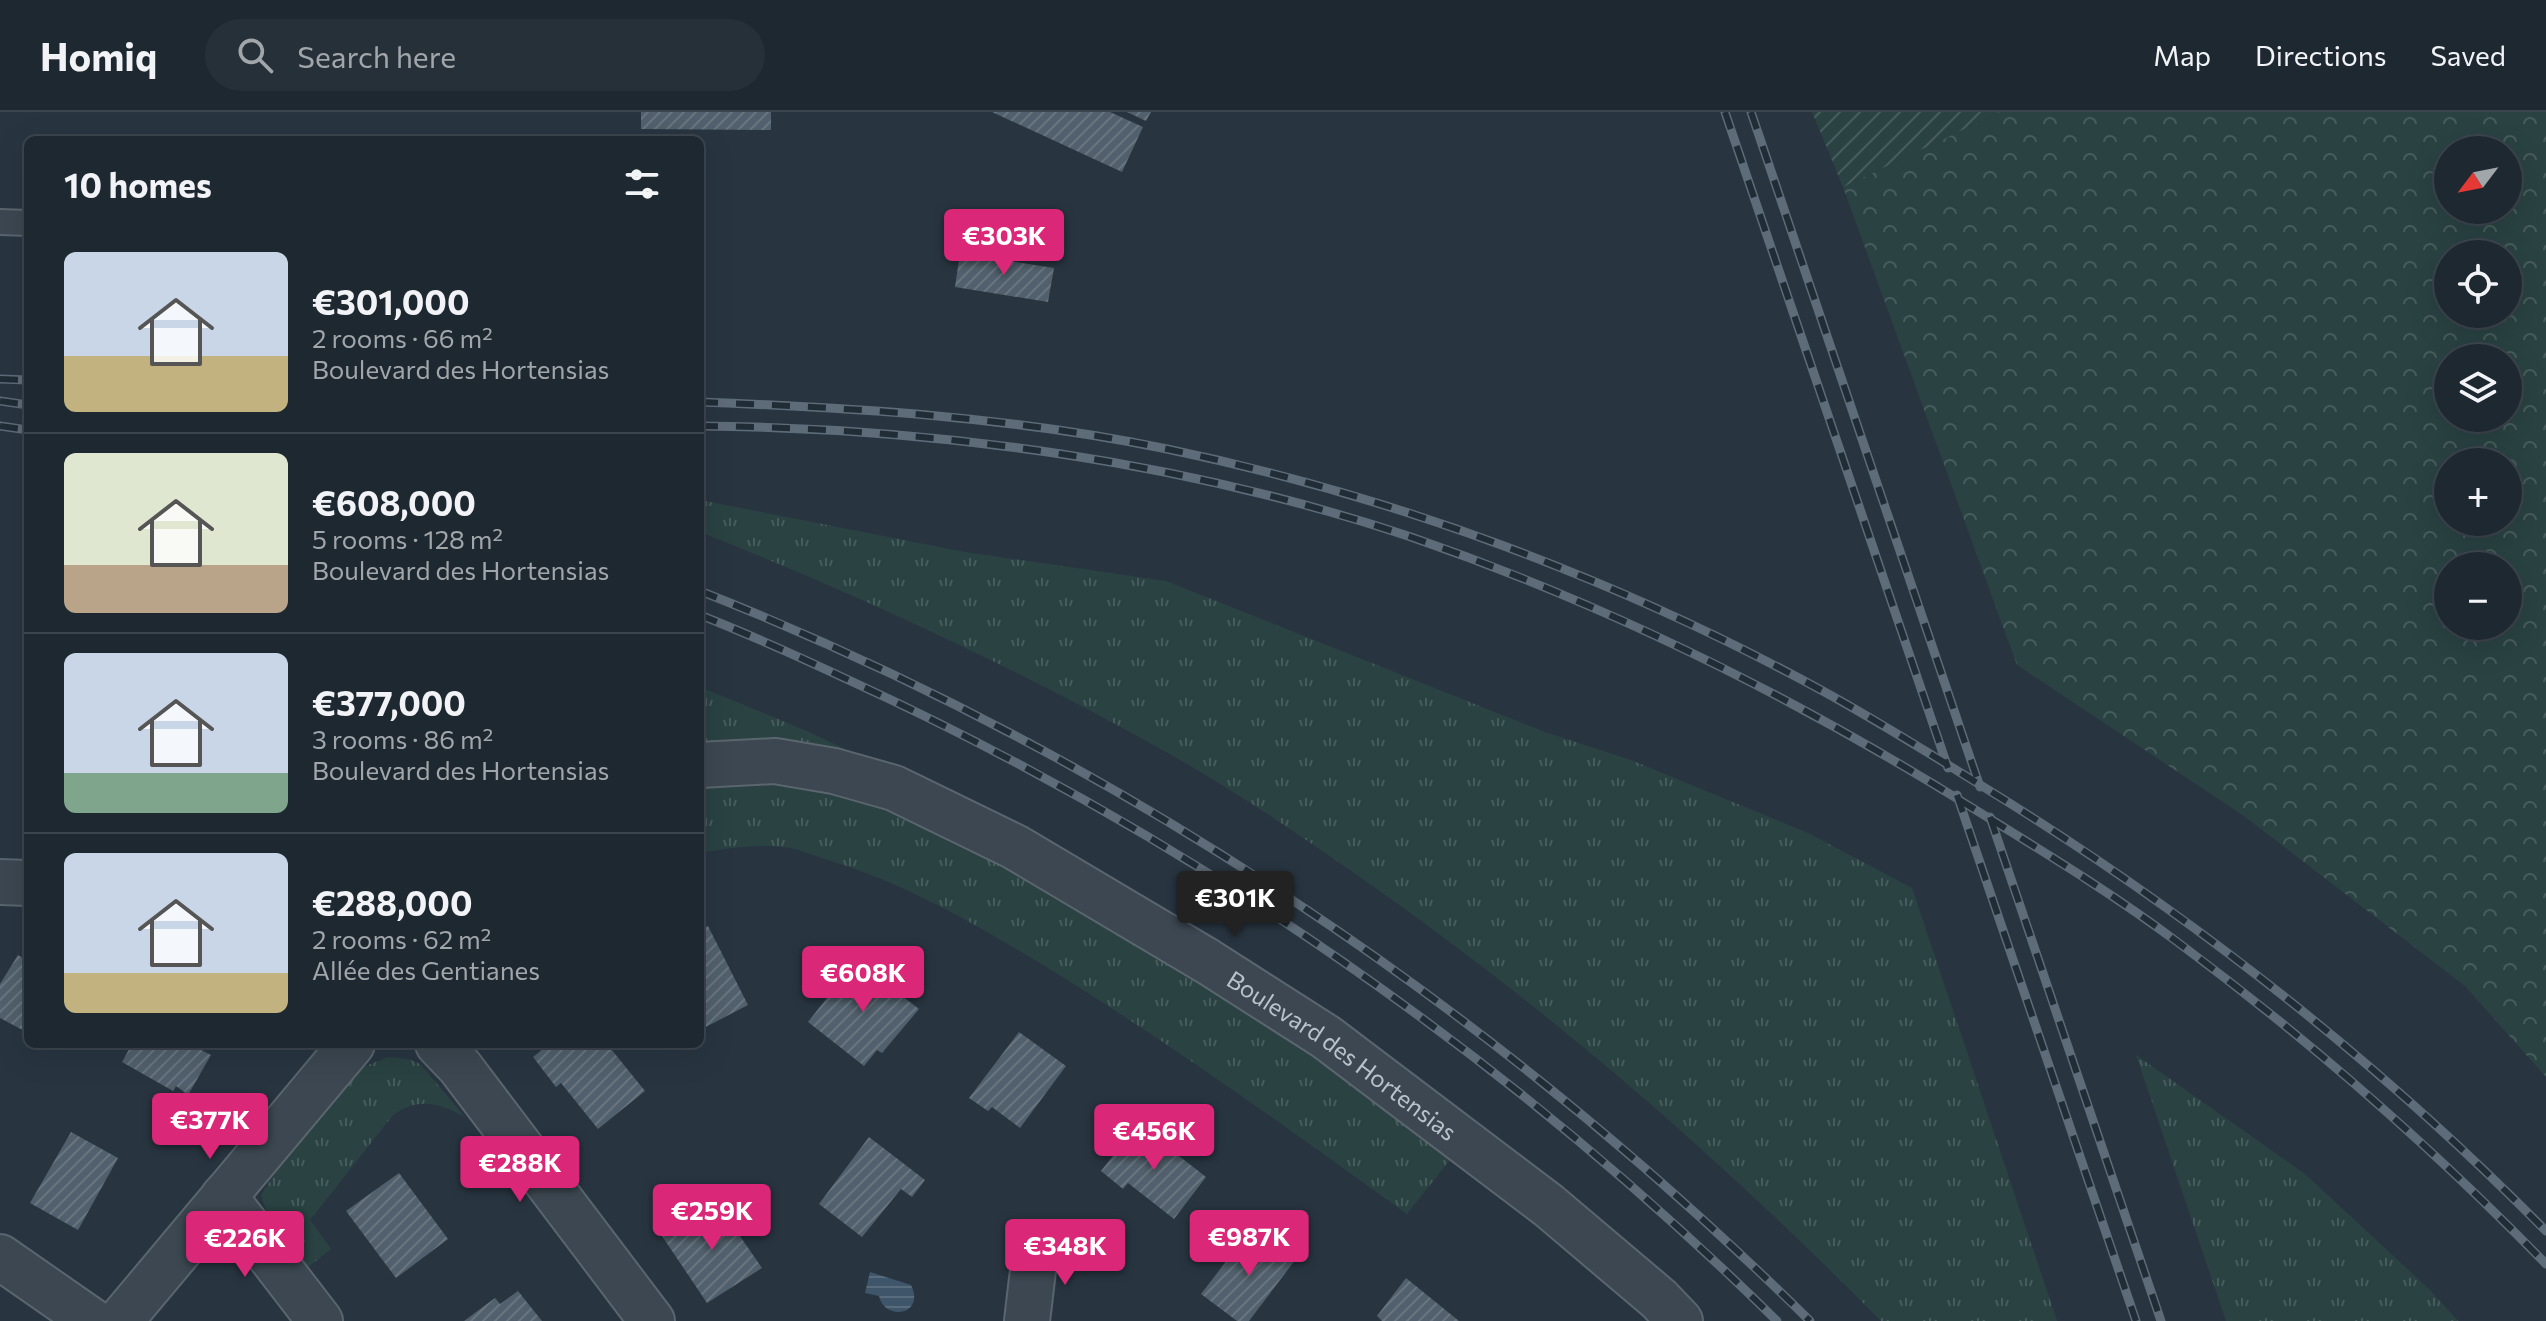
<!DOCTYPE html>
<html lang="en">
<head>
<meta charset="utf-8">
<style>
  :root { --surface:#1e2831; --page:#263039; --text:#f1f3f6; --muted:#a1a6ab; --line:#3c444d; --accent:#db2777 }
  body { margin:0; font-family:Commissioner,sans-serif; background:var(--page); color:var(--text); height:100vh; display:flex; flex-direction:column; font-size:30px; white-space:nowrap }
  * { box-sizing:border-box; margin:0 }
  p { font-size:26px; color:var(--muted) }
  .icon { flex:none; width:44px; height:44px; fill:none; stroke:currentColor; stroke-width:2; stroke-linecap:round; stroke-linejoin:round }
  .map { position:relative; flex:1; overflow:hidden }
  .drawer { position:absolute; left:24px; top:24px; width:680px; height:912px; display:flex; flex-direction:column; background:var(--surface); border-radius:12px; box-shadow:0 8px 32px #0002,0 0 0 2px var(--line) }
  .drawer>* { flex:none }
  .needle { width:52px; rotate:238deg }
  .tools { position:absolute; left:2434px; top:24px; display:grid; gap:16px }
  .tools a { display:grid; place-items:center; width:88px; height:88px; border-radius:50%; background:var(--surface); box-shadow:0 8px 32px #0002,0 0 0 2px var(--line); font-size:40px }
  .price { position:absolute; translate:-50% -68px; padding:0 18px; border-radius:8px; background:var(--accent); color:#fff; font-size:26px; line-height:52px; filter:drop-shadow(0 2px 4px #0008) }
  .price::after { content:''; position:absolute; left:50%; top:48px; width:24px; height:18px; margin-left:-12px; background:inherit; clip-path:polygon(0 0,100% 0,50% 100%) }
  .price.current { background:#222; color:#fff }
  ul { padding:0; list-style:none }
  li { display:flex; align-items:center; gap:24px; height:200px; padding:0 40px }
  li+li { border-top:2px solid var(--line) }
  li span { display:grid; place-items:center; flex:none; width:224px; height:160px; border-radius:12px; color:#555 }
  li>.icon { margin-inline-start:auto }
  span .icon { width:96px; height:96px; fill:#fffc; stroke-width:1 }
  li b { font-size:34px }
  h2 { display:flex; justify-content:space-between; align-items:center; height:96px; padding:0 40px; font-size:34px }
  header { display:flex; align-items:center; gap:48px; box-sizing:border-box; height:112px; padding:0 40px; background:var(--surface); border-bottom:2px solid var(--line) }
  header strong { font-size:38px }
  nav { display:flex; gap:44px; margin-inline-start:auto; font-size:28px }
  .search { width:560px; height:72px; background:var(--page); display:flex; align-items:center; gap:20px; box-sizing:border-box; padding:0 28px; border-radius:44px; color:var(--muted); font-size:30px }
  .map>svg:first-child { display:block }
</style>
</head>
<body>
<header>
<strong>Homiq</strong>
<div class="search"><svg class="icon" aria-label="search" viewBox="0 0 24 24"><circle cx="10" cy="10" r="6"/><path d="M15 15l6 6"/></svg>Search here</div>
<nav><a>Map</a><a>Directions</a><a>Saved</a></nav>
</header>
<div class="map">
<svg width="2546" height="1209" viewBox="0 0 2546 1209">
  <defs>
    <pattern id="grass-tufts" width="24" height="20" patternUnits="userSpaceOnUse" patternTransform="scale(2)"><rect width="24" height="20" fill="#2a4242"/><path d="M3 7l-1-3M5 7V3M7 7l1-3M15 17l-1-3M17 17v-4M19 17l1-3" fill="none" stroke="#475c5c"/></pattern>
    <pattern id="forest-crowns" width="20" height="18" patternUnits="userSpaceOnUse" patternTransform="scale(2)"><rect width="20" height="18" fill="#2a4242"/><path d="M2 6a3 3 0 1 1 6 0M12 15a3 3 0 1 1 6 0" fill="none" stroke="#475c5c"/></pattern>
    <pattern id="garden-furrows" width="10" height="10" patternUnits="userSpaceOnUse" patternTransform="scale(2)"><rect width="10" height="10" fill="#2a4242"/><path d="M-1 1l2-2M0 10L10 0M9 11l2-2" fill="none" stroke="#475c5c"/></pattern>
    <pattern id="water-rules" width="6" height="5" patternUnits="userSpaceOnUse" patternTransform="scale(2)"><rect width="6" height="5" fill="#3f5569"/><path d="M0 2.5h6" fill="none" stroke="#596c7d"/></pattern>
    <pattern id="building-hatch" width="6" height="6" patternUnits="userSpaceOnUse" patternTransform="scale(2)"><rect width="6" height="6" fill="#51606c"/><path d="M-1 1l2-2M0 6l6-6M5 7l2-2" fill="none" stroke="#687580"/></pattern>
  </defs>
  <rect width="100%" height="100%" fill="#283541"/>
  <g fill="url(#grass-tufts)">
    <path d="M700,388l265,52 201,29 379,151 86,28 177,73 104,55 145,433h-176c-161,-163 -326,-307 -514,-439 -64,-45 -130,-90 -199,-129 -150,-84 -308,-158 -468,-221z"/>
    <path d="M700,575l107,44 182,87 486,310 -68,86c-116,-84 -232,-167 -354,-243 -71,-43 -143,-86 -222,-110 -13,-4 -27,-10 -40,-13 -29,-5 -63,0 -91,5z"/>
    <polygon points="2136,943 2305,1062 2429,1177 2458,1209 2226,1209"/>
    <path d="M388,945l21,2 11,5 45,53c-26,-14 -47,-20 -72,-2l-83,105 21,29 -24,19 -39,-52 -7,-21 18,-28 72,-88 12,-12z"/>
  </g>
  <path fill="url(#forest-crowns)" fill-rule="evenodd" d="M2000,0h546v965l-81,-91 -221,-170 -227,-151 -174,-478zM2448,38h60v60h-60zM2448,142h60v60h-60zM2448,246h60v60h-60zM2448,350h60v60h-60zM2448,454h60v60h-60z"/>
  <polygon fill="url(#garden-furrows)" points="1812,0 2000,0 1843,75"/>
  <path fill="url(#water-rules)" d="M870,1160l41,13c15,31 -27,36 -32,11l-14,-3z"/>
  <g fill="url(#building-hatch)">
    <polygon points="641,0 771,0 771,18 641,17"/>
    <polygon points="992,0 1110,0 1143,15 1122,60"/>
    <polygon points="1127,0 1151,0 1146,9"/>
    <polygon points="960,141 1054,156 1048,190 955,175"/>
    <polygon points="708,814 748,893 700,918 700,818"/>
    <polygon points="18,843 28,849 28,921 0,906 0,872"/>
    <polygon points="856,849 919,897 882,941 877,938 864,954 808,910"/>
    <polygon points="1019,920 1066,954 1020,1016 992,995 988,999 969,986"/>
    <polygon points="132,932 202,932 199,937 211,943 188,983 176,974 173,979 122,950"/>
    <polygon points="549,932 607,932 645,979 598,1017 561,971 556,975 533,945"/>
    <polygon points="1138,1012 1206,1065 1174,1107 1128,1071 1123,1077 1101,1059"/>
    <polygon points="71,1020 118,1046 78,1118 30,1091"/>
    <polygon points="869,1025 925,1068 912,1085 901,1077 862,1125 819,1092"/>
    <polygon points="399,1061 448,1127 396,1166 346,1099"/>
    <polygon points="715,1088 762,1156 707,1191 662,1124"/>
    <polygon points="1258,1118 1296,1147 1249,1209 1237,1209 1201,1182 1231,1143 1236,1147"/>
    <polygon points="1406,1166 1459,1209 1382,1209 1377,1204"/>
    <polygon points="518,1179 542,1209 464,1209 495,1186 500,1192"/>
  </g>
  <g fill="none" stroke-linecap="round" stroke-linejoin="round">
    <g stroke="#5a656e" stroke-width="28">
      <polyline id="service" points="0,110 28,111"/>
    </g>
    <g stroke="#5a656e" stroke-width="48">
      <g id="minor">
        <path id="s1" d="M700,653l75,-4 59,10 60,17 121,59 192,114 119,76 222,168 111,94 21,22"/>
        <polyline points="0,770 28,771"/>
        <polyline points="438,932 460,955 652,1209"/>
        <polyline points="224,1084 320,1209"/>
        <polyline points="0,1145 92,1209"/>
        <polyline points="120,1209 352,932"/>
        <polyline points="1027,1209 1036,1133"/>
      </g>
    </g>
    <use href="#service" stroke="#3c4751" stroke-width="24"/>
    <use href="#minor" stroke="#3c4751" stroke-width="44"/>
    <g stroke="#5e6b78" stroke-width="9">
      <g id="rail">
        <polyline points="1725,0 1948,656"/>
        <polyline points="1751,0 1980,675"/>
        <polyline points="0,267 28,268"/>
        <polyline points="0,289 28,293"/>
        <path d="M700,290c157,6 313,15 467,47 227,47 450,130 654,241 55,30 108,63 161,96 206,126 394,273 564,445"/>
        <polyline points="0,314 28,318"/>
        <path d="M700,314c238,2 484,35 711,111 195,67 379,158 555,267 71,44 143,87 210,137 132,98 255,205 370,323"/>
        <path d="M700,479c415,163 793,417 1110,730"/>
        <path d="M700,503c53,21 104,44 155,68 341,157 655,375 922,638"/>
        <polyline points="1957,683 2136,1209"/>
        <polyline points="1990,705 2161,1209"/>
      </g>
    </g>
    <use href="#rail" stroke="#202c36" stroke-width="6" stroke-dasharray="18" stroke-linecap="butt"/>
  </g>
  <g text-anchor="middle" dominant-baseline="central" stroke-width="7" stroke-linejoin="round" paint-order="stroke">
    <g font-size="24" fill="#b9c2cb" stroke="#202c36">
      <text stroke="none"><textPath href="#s1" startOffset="720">Boulevard des Hortensias</textPath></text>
    </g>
  </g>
</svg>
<div class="tools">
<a><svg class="needle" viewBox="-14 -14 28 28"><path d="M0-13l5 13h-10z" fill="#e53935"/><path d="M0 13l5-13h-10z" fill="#a1a6ab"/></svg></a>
<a><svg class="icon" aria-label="locate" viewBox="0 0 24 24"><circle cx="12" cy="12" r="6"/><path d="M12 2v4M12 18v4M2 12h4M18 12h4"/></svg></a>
<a><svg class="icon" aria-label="layers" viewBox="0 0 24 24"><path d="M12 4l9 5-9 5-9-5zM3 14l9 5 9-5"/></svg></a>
<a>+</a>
<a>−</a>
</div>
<b class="price" style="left:1004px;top:165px">€303K</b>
<b class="price current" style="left:1235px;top:827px">€301K</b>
<b class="price" style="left:863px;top:902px">€608K</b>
<b class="price" style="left:210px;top:1049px">€377K</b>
<b class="price" style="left:1154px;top:1060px">€456K</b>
<b class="price" style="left:520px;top:1092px">€288K</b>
<b class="price" style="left:712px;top:1140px">€259K</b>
<b class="price" style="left:1249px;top:1166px">€987K</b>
<b class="price" style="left:245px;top:1167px">€226K</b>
<b class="price" style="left:1065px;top:1175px">€348K</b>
<section class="drawer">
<h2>10 homes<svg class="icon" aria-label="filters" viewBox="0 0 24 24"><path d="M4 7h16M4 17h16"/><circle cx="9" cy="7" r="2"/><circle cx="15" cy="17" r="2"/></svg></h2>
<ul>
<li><span style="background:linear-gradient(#c9d6e8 65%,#c2b280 0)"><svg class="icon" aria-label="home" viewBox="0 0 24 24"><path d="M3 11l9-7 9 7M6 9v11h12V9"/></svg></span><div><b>€301,000</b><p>2 rooms · 66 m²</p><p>Boulevard des Hortensias</p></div></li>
<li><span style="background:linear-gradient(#dfe7d0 70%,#b9a48a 0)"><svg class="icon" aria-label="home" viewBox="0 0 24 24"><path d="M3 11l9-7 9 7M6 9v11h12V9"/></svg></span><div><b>€608,000</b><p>5 rooms · 128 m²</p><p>Boulevard des Hortensias</p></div></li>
<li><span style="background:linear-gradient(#c9d6e8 75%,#7fa58c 0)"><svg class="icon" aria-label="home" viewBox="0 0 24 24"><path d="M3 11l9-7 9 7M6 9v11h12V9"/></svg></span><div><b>€377,000</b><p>3 rooms · 86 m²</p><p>Boulevard des Hortensias</p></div></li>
<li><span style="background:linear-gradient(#c9d6e8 75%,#c2b280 0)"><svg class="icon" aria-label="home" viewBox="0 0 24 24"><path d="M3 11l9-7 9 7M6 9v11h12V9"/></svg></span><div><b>€288,000</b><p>2 rooms · 62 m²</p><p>Allée des Gentianes</p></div></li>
</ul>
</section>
</div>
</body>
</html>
